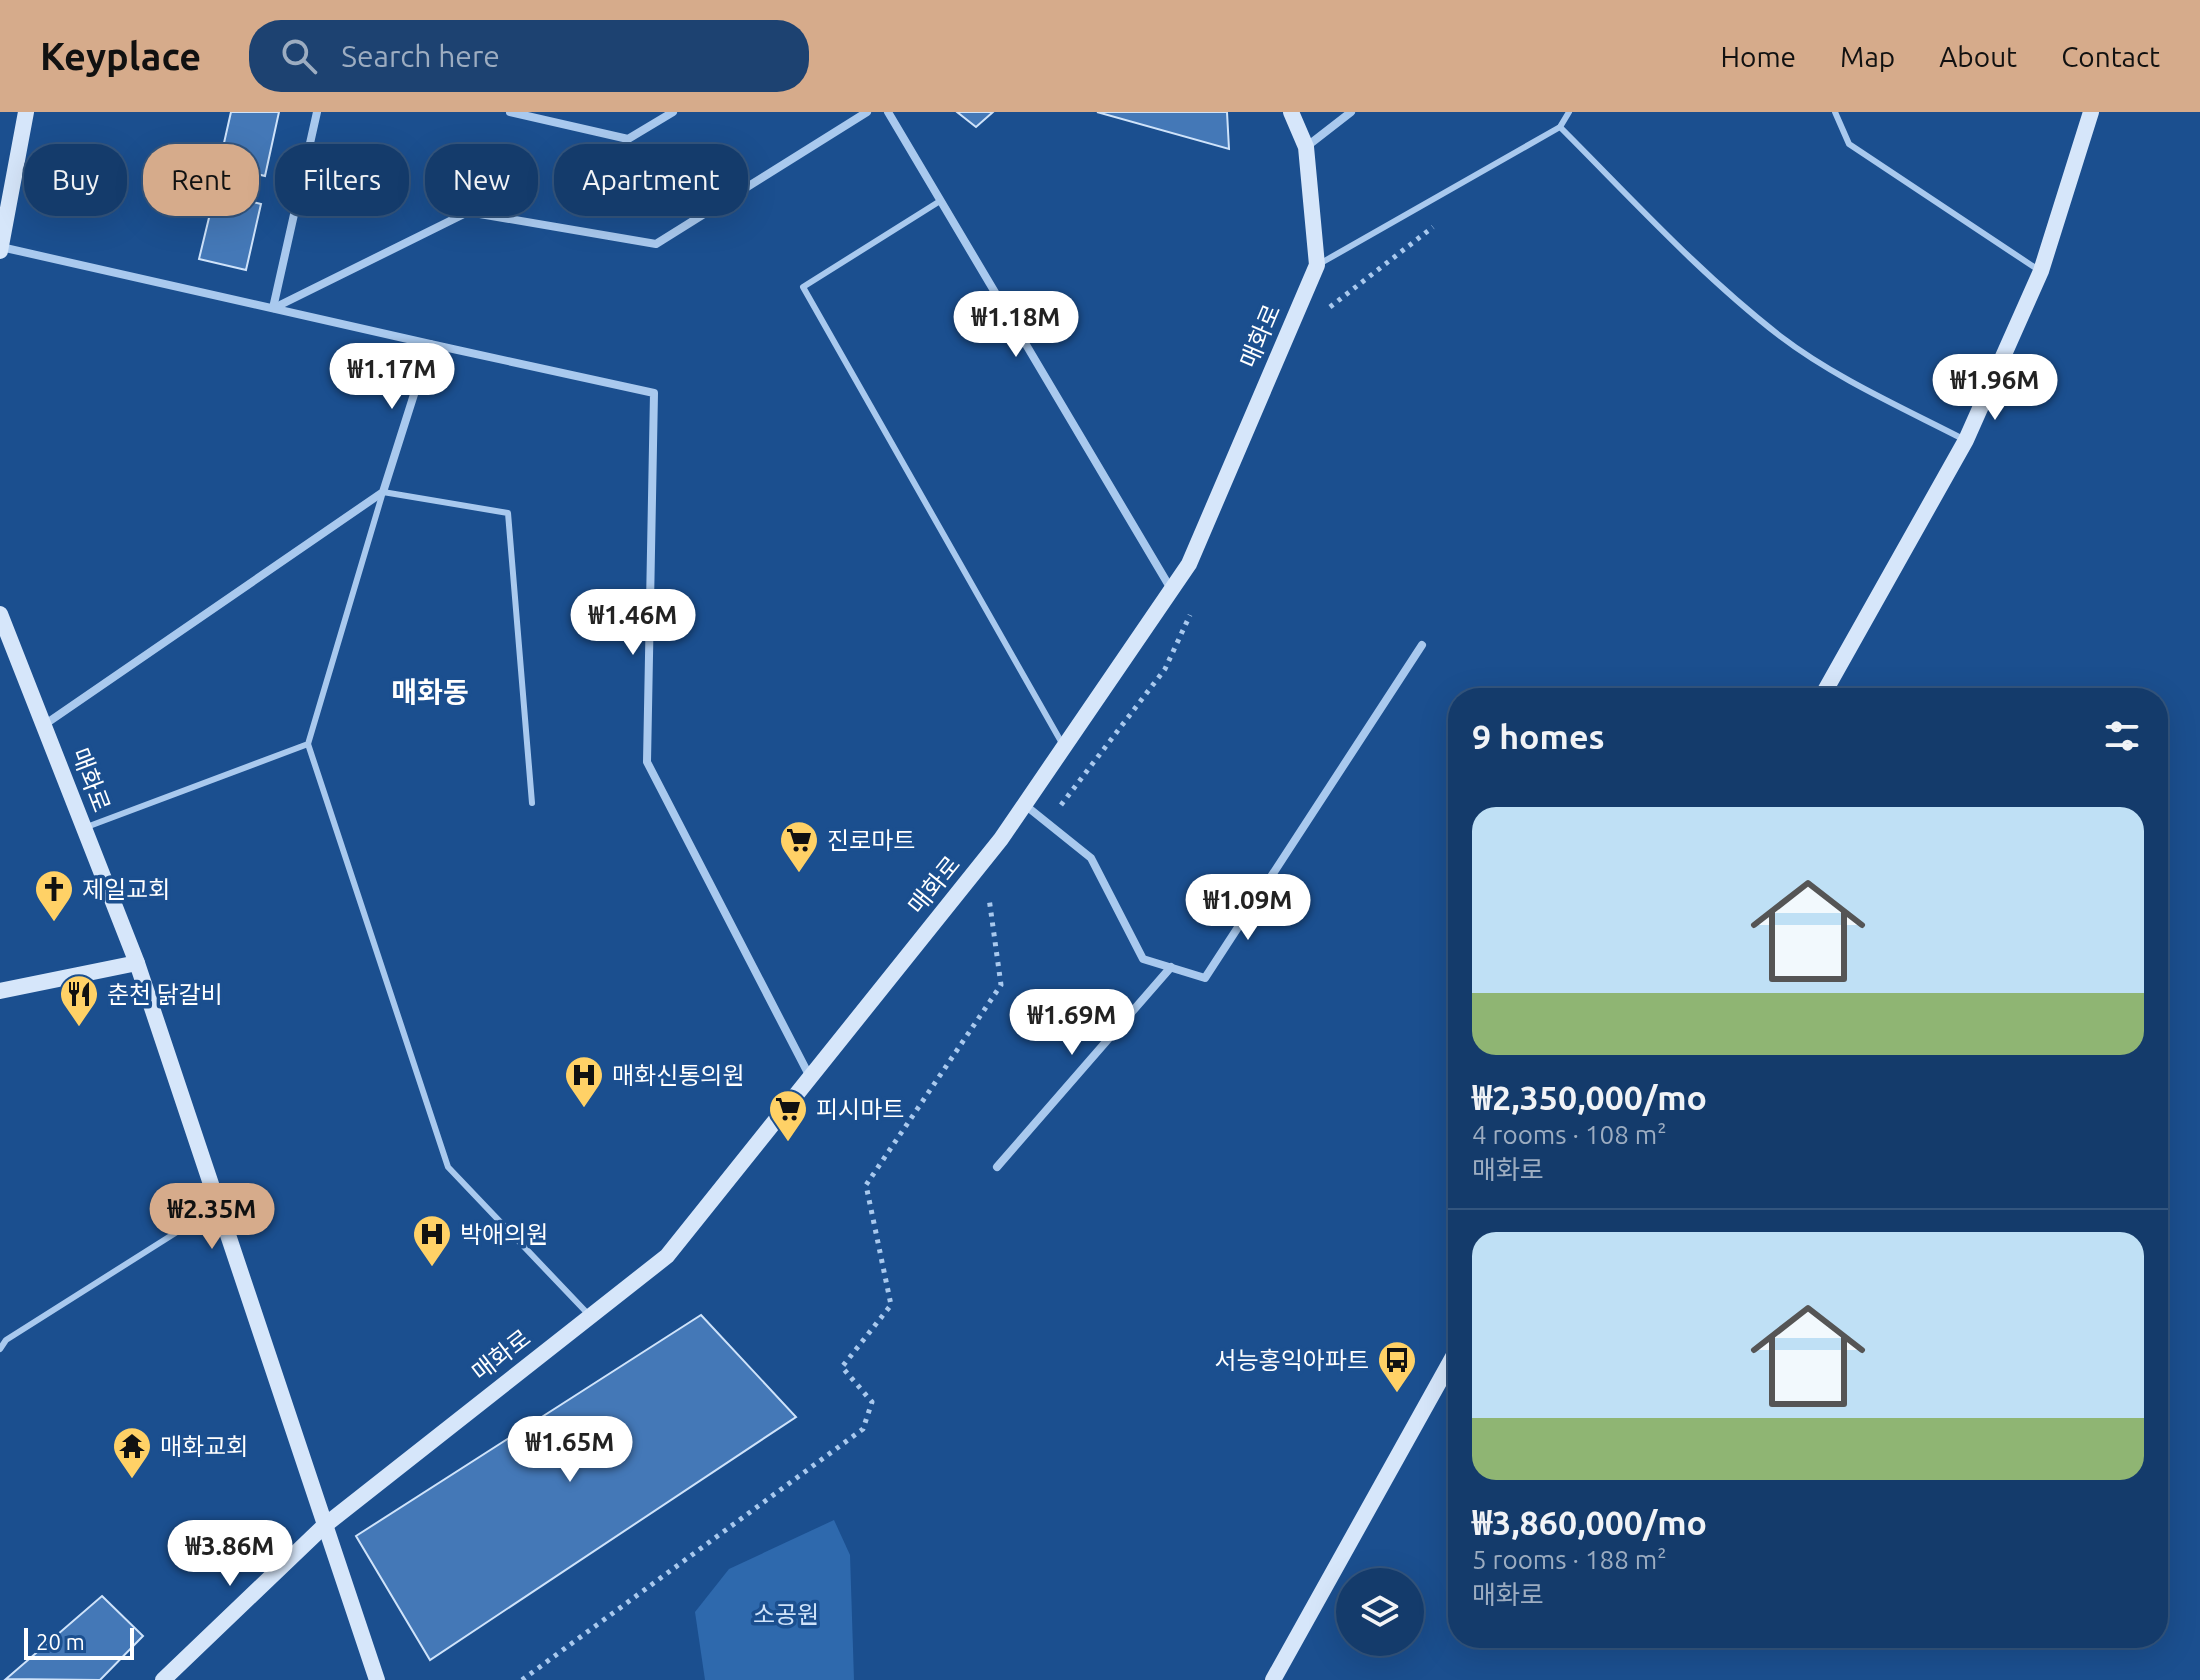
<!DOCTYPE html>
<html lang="en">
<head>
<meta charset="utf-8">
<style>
  :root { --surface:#143b6b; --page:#1d4271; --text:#f1f3f6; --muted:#9dadc1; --line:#33557e; --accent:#d6ab8b }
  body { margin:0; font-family:Ubuntu,"Noto Sans KR",sans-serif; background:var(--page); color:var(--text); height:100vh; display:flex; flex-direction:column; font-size:30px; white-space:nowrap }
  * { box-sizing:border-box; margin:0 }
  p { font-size:26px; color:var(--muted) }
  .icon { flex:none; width:44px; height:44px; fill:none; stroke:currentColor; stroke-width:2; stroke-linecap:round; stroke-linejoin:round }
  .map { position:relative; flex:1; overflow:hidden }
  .sheet { position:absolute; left:1448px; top:576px; width:720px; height:960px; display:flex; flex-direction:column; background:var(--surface); border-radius:32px; box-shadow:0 8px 32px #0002,0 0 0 2px var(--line) }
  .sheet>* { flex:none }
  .guide { position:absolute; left:24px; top:32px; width:760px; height:72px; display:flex; gap:16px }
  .fabs { position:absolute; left:1336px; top:1456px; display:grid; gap:16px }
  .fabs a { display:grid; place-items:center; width:88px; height:88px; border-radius:50%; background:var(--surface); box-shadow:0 8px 32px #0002,0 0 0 2px var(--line); font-size:40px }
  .scale { position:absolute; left:24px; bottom:20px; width:110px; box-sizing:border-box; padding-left:8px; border:4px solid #fff; border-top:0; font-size:22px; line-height:28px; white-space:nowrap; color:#fff; -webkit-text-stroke:6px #1b4f8f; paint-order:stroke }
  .price { position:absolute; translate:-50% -68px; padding:0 18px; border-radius:28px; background:#fff; color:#222; font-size:26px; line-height:52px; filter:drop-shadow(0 2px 4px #0008) }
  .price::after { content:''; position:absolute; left:50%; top:48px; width:24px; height:18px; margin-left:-12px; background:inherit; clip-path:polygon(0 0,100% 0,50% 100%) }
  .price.active { background:var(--accent); color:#111 }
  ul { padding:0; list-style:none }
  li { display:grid; align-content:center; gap:16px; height:424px; padding:0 24px }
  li+li { border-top:2px solid var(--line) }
  li span { display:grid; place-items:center; height:248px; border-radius:24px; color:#555 }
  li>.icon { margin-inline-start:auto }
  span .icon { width:144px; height:144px; fill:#fffc; stroke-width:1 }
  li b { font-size:34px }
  h2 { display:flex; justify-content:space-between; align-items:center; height:96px; padding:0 24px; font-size:34px }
  .chip { padding:0 28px; border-radius:32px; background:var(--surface); box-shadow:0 8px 32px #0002,0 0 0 2px var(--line); font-size:28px; line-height:72px }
  .chip.active { background:var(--accent); color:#111 }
  header { display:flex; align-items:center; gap:48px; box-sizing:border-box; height:112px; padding:0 40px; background:var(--accent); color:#111 }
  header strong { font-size:38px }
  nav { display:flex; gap:44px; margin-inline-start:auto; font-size:28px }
  .search { width:560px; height:72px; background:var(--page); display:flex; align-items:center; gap:20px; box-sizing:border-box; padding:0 28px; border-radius:32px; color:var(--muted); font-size:30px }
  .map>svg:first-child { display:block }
</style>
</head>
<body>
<header>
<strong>Keyplace</strong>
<div class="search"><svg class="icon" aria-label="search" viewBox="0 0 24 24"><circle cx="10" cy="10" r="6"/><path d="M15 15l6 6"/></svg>Search here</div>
<nav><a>Home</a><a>Map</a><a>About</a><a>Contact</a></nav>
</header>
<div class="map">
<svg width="2200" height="1568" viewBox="0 0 2200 1568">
  <rect width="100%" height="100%" fill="#1b4f8f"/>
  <polygon fill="#2e69ad" points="834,1408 850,1443 854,1568 705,1568 695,1500 729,1457"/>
  <g fill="#4478b7" stroke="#cfe3fa" stroke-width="2">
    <polygon points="231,0 279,0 265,64 219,53"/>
    <polygon points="957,0 993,0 976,15"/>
    <polygon points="1097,0 1227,0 1229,37"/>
    <polygon points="215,81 261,92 246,158 199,147"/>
    <polygon points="701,1203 796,1305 430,1548 356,1424"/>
    <polygon points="102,1484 143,1524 100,1568 6,1567"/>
  </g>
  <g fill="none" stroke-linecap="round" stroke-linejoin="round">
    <g stroke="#a9c9ee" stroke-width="5" stroke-dasharray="4 6" stroke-linecap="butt">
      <polyline points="1330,195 1433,115"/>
      <polyline points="1061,693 1165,557 1190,503"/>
      <polyline points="522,1568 863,1317 872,1290 842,1255 891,1193 866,1073 1001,873 989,786"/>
    </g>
    <g stroke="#a9c9ee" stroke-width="6">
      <polyline points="1835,0 1849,32 2040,159"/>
      <path d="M1560,15c71,71 140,147 220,209 55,42 123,72 185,104"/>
      <polyline points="940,89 803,175 1063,633"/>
      <polyline points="1321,151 1560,15 1569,0"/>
      <polyline points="308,632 448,1055 590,1204"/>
      <polyline points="84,716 308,632 383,380 508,401 532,691"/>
      <polyline points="0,1237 6,1228 218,1094"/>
    </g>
    <g stroke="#a9c9ee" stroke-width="8">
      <polyline points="510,0 628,27 673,0"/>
      <polyline points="888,0 1171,477"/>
      <polyline points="1306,35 1351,0"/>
      <polyline points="1,135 430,232 383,380 44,613"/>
      <polyline points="273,196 317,0"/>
      <polyline points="274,196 468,100 656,132 867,0"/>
      <polyline points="430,232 654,281 647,650 810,965"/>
      <polyline points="1025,693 1091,746 1143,847 1205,866 1422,533"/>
      <polyline points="997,1055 1171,855"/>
    </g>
    <g stroke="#d6e6fa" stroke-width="16">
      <polyline points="0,139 26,0"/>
      <polyline points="0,502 137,851 377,1568"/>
      <polyline points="1821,586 1966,328 2041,159 2091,0"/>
      <polyline points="0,879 137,851"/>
      <polyline points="163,1568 324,1414 667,1144 1001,727 1189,452 1317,153 1306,35 1291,0"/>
      <polyline points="1273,1568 1458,1236"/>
    </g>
  </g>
  <defs>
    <g id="supermarket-pin" transform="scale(2)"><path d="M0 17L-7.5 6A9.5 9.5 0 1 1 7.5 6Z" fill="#ffd166" stroke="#1b4f8f"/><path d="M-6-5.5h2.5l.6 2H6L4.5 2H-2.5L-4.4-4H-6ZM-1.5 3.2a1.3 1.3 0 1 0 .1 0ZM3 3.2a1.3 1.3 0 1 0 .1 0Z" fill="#111"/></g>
    <g id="church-pin" transform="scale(2)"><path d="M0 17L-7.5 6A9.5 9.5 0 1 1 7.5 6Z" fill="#ffd166" stroke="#1b4f8f"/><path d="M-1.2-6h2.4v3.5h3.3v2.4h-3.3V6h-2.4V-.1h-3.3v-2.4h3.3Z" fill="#111"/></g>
    <g id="restaurant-pin" transform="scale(2)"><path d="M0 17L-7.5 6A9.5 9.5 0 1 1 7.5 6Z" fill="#ffd166" stroke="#1b4f8f"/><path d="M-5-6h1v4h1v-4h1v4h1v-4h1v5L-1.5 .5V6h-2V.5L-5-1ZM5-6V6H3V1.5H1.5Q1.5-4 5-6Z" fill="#111"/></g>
    <g id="hospital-pin" transform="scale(2)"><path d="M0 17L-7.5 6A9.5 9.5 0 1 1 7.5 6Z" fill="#ffd166" stroke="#1b4f8f"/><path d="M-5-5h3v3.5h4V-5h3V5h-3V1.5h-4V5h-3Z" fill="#111"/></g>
    <g id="bus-pin" transform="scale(2)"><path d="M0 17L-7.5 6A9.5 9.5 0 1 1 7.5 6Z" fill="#ffd166" stroke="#1b4f8f"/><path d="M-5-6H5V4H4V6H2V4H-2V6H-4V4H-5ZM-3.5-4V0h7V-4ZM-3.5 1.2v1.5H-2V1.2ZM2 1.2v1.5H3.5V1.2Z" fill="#111"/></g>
    <g id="temple-pin" transform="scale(2)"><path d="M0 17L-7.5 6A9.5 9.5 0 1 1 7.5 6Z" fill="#ffd166" stroke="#1b4f8f"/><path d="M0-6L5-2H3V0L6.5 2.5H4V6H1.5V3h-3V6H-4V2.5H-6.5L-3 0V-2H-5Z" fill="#111"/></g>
  </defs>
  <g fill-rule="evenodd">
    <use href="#supermarket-pin" x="799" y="728"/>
    <use href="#church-pin" x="54" y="777"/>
    <use href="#restaurant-pin" x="79" y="882"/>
    <use href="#hospital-pin" x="584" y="963"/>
    <use href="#supermarket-pin" x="788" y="997"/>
    <use href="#hospital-pin" x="432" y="1122"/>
    <use href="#bus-pin" x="1397" y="1248"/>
    <use href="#temple-pin" x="132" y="1334"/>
  </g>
  <g text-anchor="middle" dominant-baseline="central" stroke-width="7" stroke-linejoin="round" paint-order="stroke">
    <g font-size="24" fill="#fff" stroke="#1b4f8f">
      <text transform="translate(1260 224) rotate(-67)">매화로</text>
      <text transform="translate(91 668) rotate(69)">매화로</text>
      <text transform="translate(934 773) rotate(-51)">매화로</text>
      <text transform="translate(501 1243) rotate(-38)">매화로</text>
    </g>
    <g font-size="24" fill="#fff" stroke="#1b4f8f" text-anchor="start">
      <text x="827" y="728">진로마트</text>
      <text x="82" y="777">제일교회</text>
      <text x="107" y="882">춘천 닭갈비</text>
      <text x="612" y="963">매화신통의원</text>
      <text x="816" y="997">피시마트</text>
      <text x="460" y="1122">박애의원</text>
      <text x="1369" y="1248" text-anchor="end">서능홍익아파트</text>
      <text x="160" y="1334">매화교회</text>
    </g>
    <g font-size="24" fill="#cfe3fa" stroke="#1b4f8f">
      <text x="786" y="1502">소공원</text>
    </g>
    <g font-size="28" font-weight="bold" fill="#fff" stroke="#1b4f8f">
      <text x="430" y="579">매화동</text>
    </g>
  </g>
</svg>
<div class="fabs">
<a><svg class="icon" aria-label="layers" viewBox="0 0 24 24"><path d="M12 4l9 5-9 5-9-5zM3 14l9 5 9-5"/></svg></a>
</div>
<div class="scale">20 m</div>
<b class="price" style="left:1016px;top:247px">₩1.18M</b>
<b class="price" style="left:392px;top:299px">₩1.17M</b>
<b class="price" style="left:1995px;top:310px">₩1.96M</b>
<b class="price" style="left:633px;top:545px">₩1.46M</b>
<b class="price" style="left:1248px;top:830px">₩1.09M</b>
<b class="price" style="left:1072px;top:945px">₩1.69M</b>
<b class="price active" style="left:212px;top:1139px">₩2.35M</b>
<b class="price" style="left:570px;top:1372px">₩1.65M</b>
<b class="price" style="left:230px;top:1476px">₩3.86M</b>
<div class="guide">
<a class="chip">Buy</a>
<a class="chip active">Rent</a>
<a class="chip">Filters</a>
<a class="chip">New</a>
<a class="chip">Apartment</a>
</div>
<section class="sheet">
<h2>9 homes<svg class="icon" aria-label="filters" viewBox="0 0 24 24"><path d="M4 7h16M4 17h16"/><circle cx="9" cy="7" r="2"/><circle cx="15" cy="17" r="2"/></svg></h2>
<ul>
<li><span style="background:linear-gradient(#bfe0f5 75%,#8fb573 0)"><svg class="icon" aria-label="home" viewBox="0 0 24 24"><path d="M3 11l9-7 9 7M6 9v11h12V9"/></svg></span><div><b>₩2,350,000/mo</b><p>4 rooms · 108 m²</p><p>매화로</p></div></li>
<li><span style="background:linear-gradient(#bfe0f5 75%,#8fb573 0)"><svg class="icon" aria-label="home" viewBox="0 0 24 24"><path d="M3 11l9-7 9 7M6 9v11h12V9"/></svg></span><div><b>₩3,860,000/mo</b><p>5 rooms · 188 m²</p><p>매화로</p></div></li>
</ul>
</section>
</div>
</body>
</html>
